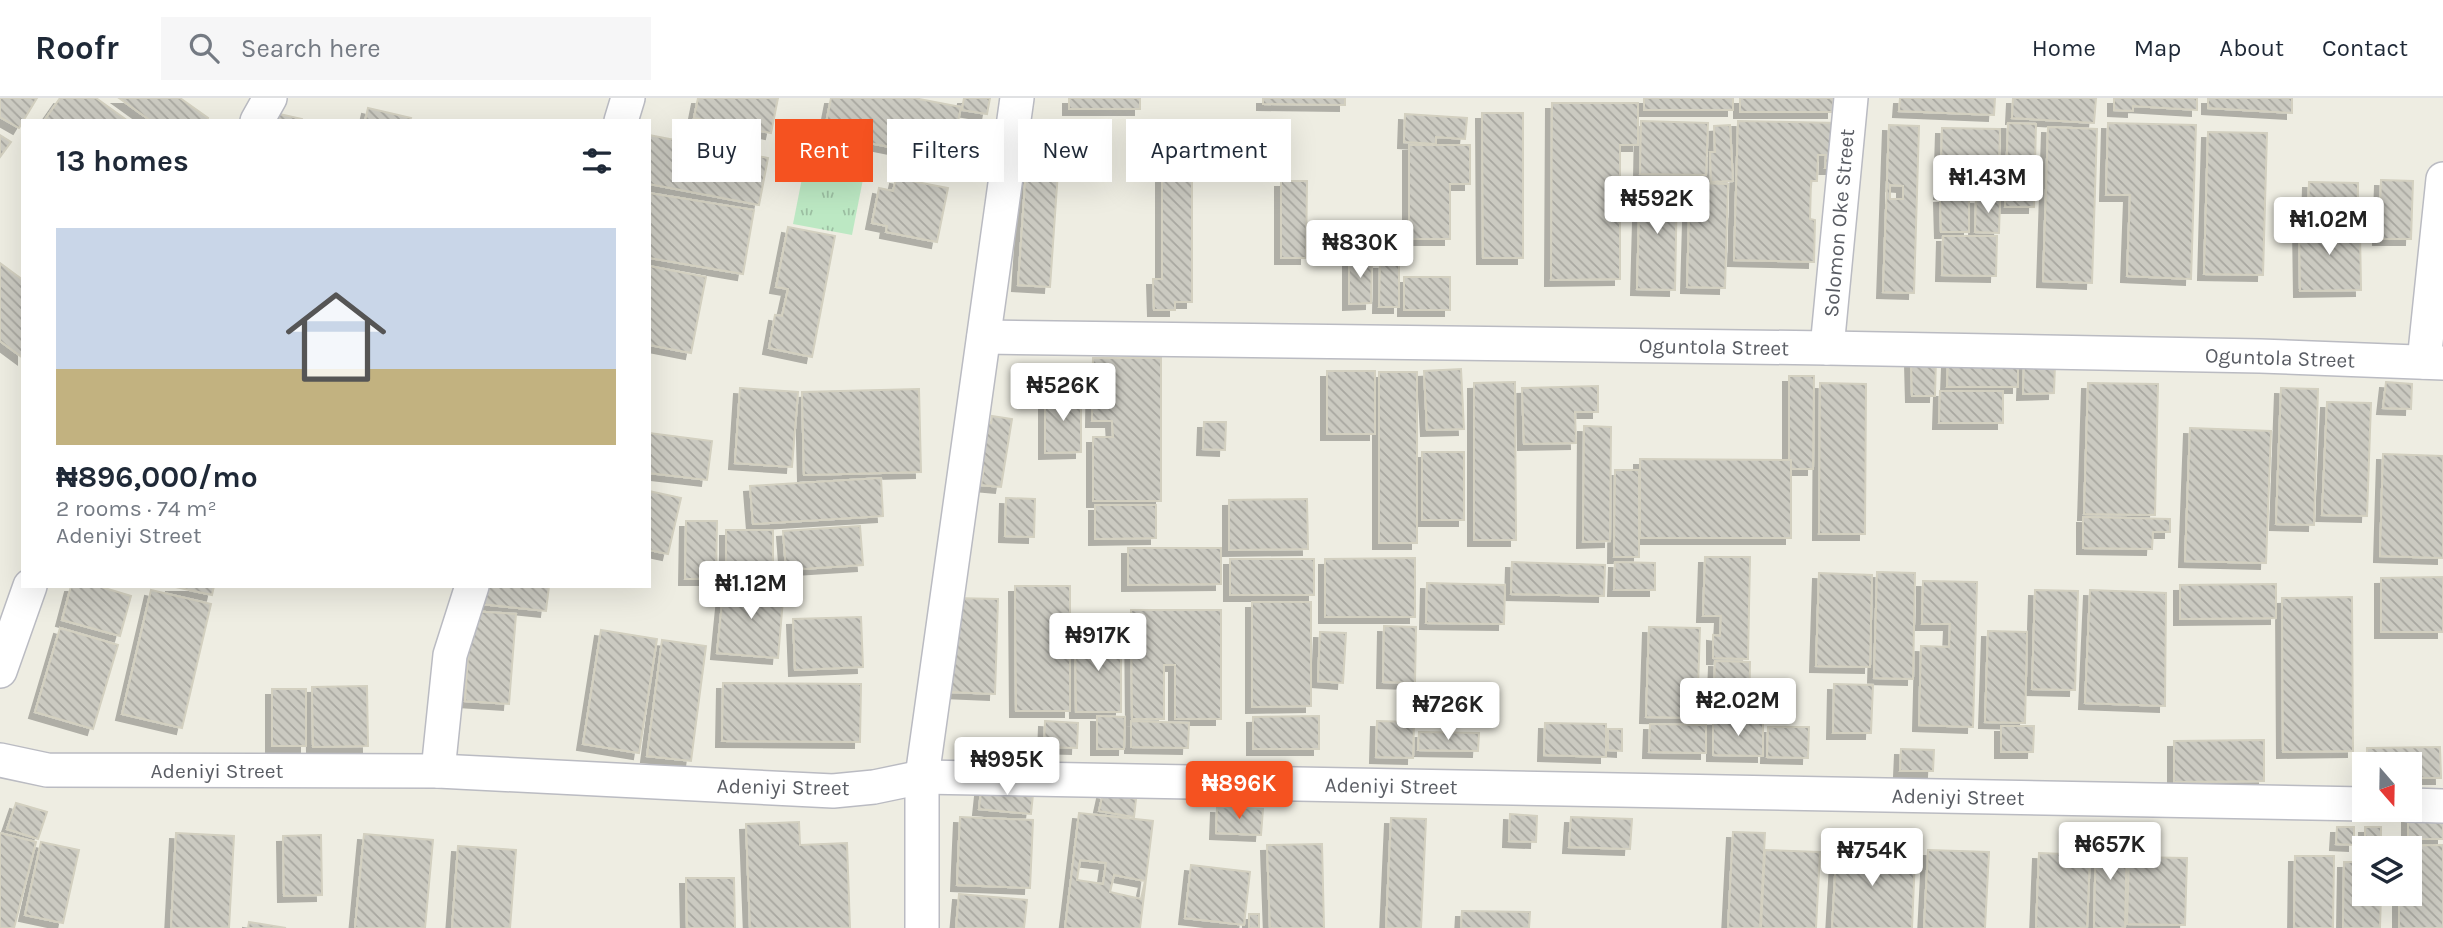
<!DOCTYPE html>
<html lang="en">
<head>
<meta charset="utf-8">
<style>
  :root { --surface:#fff; --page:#f6f6f7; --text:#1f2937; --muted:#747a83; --line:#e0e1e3; --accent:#f55220 }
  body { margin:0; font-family:Karla,sans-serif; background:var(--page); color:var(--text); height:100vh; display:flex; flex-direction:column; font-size:26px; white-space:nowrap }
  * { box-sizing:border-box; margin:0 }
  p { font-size:23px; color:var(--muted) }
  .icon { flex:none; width:38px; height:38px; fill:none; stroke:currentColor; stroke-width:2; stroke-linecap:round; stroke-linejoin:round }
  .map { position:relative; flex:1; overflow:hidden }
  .side { position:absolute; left:21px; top:21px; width:630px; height:469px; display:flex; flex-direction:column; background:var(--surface); border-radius:0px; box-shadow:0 7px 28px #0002 }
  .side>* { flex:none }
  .top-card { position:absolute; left:672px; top:21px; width:665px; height:63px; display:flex; gap:14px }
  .needle { width:46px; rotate:160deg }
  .tools { position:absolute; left:2352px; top:654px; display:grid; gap:14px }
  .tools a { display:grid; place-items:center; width:70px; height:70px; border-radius:0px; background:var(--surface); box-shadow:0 7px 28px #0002; font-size:35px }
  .price { position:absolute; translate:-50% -60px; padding:0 16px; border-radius:7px; background:#fff; color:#222; font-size:23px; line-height:46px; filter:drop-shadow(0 2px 4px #0008) }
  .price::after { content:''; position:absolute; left:50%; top:42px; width:21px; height:16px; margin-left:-10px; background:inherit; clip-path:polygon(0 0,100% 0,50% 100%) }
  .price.on { background:var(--accent); color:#fff }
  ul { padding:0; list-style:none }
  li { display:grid; align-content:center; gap:14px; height:371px; padding:0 35px }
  li span { display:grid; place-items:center; height:217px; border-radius:0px; color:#555 }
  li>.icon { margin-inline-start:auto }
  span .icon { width:126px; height:126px; fill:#fffc; stroke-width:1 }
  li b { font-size:30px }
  h2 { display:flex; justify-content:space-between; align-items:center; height:84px; padding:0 35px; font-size:30px }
  .chip { padding:0 24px; border-radius:0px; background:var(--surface); box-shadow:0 7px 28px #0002; font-size:24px; line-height:63px }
  .chip.on { background:var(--accent); color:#fff }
  header { display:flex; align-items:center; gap:42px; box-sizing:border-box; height:98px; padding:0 35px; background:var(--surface); border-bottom:2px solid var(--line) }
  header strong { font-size:33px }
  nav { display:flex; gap:38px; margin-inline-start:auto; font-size:24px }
  .search { width:490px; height:63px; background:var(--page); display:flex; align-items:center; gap:18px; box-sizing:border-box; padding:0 24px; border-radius:0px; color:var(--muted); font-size:26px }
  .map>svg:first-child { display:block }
</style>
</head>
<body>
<header>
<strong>Roofr</strong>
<div class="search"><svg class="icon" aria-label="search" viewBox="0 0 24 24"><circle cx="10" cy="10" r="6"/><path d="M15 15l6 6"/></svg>Search here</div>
<nav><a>Home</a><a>Map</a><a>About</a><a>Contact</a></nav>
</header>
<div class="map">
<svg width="2443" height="830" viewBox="0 0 2443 830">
  <defs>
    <pattern id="grass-tufts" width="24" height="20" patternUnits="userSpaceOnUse" patternTransform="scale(1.75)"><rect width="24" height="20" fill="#bce8c3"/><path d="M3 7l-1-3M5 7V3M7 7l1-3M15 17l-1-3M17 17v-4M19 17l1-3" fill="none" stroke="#9cbfa2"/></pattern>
    <pattern id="building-back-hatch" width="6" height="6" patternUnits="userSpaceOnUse" patternTransform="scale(1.75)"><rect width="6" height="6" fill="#cbcac1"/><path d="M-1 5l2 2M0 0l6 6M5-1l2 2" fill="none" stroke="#a8a7a0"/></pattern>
    <filter id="shadow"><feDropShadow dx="-6" dy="6" stdDeviation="0" flood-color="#0004"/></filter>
  </defs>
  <rect width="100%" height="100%" fill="#eeede2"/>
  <polygon fill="url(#grass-tufts)" points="807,55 866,66 852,137 793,126"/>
  <g fill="url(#building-back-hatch)" stroke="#d3d0c0" stroke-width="2" fill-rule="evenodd" filter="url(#shadow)">
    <polygon points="0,0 37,0 19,30 0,19"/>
    <polygon points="60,0 96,0 128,23 44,23"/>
    <polygon points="119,0 180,0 208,20 207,23 151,23"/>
    <polygon points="698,0 778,0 771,35 694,20"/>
    <polygon points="831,0 914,0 961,9 950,61 824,36"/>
    <polygon points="964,0 990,0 987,16 962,12"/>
    <rect x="1069" y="0" width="71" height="11"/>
    <polygon points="1263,0 1345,0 1345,7 1263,6"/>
    <rect x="1644" y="0" width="89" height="12"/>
    <rect x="1740" y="0" width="93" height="14"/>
    <polygon points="1900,0 1995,0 1994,17 1899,13"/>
    <polygon points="2013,0 2096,0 2094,25 2012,20"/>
    <polygon points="2114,0 2197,0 2197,12 2133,8 2133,13 2114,12"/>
    <polygon points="2208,0 2292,0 2292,15 2208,10"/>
    <polygon points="1552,5 1638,5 1638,47 1620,47 1620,181 1551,182"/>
    <polygon points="368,10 411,20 410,23 365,23"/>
    <polygon points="266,13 302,21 302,23 264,23"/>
    <polygon points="1482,15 1523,15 1523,160 1483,160"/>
    <polygon points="1405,16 1467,20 1465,41 1436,39 1436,46 1404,44"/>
    <polygon points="1641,23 1708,25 1706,77 1640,76"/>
    <polygon points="1738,23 1839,25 1837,70 1825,70 1826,57 1818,57 1817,83 1811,83 1810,121 1815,122 1814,164 1734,162"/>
    <polygon points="2008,25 2036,26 2034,109 2005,109"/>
    <polygon points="2108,25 2196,27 2191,181 2127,178 2130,97 2106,97"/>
    <polygon points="1730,27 1733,83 1711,84 1710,54 1715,54 1714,28"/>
    <path d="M1889,27l30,1 -5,167 -31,-1zM1890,87l13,1v13h-13z"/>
    <polygon points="2048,29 2097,31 2092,185 2043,183"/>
    <polygon points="1942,30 2000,31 1998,96 1940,95"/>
    <polygon points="2208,34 2267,35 2263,177 2204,176"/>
    <polygon points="0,37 11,44 0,59"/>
    <polygon points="649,37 768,60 759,107 649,86"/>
    <polygon points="1409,47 1470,47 1470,86 1450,86 1450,141 1409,141"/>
    <polygon points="1027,57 1059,59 1050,189 1018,187"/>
    <polygon points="1162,78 1192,78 1192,204 1175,204 1175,212 1154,212 1153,181 1162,181"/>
    <polygon points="896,80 948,90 937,144 886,134 887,128 872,125 879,90 893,93"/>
    <polygon points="2381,82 2413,83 2411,141 2379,141"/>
    <polygon points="1281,83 1307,83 1306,160 1281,160"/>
    <polygon points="1640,83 1677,84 1675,192 1637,191"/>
    <polygon points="2309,84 2358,85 2358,119 2308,119"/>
    <polygon points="1690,85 1728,86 1725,190 1687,189"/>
    <polygon points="649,95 754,112 743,176 649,160"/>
    <polygon points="1940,99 1969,99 1969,134 1941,134"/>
    <polygon points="1976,100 2000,101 1999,135 1975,134"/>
    <polygon points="2339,121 2340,132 2360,132 2361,192 2300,193 2299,122"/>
    <polygon points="788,129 835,138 812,259 769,250 775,217 782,218 788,191 776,189"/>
    <polygon points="1943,138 1997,138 1996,178 1942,177"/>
    <polygon points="1349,159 1372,159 1371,205 1349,206"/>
    <polygon points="0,165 23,182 23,260 0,243"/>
    <polygon points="1380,165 1399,165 1399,209 1379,209"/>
    <polygon points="649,168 706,179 691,255 649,247"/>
    <rect x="1404" y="179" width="46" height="33"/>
    <polygon points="1093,260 1161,260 1161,403 1093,403 1093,339 1113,339 1112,323 1092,323"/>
    <polygon points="1911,260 1936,260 1935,298 1912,298"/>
    <polygon points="1948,264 2018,264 2018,289 1947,289"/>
    <polygon points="2024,266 2055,266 2054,295 2023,296"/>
    <polygon points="1461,271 1464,331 1427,332 1424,273"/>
    <rect x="1327" y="273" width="48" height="63"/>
    <rect x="1379" y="274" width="38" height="171"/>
    <polygon points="1789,278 1814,278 1813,371 1789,371"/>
    <polygon points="1515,284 1516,442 1474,442 1474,285"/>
    <polygon points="2386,284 2412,286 2411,311 2383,310"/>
    <polygon points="1820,285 1866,286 1865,436 1819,436"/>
    <polygon points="2088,285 2158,286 2155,417 2084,416"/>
    <polygon points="1598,288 1598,314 1575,314 1576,345 1524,346 1522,290"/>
    <polygon points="740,290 798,294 792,369 735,365"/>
    <polygon points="2281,290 2318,291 2314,427 2276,426"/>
    <polygon points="919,291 921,374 804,377 802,294"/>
    <polygon points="1940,293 2003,293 2003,325 1939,325"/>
    <polygon points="1081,295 1081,354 1045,355 1045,296"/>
    <polygon points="2327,304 2371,305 2367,418 2322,417"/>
    <polygon points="992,318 1012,321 1001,389 981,387 984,369 976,368 984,324 991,325"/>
    <polygon points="1204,324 1226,324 1225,352 1203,351"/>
    <polygon points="1584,328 1611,329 1610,443 1583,444"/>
    <polygon points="2190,330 2271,333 2266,465 2185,463"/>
    <polygon points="649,335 712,343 707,382 649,375"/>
    <rect x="1422" y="354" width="42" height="68"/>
    <polygon points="2383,356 2443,358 2443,460 2380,458"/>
    <polygon points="1640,361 1791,362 1791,440 1640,440"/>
    <polygon points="1615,372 1639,372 1639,459 1614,459"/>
    <polygon points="881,380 883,418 753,426 750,388"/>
    <polygon points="649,393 681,400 668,456 649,452"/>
    <polygon points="1006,400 1035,401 1034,439 1005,438"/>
    <polygon points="1307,401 1308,451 1229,452 1229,402"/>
    <polygon points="1095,407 1156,407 1156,440 1095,441"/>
    <polygon points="2083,419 2170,421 2170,434 2153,434 2152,451 2083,450"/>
    <polygon points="686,423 717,423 716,481 685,481"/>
    <polygon points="860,428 863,467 786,472 783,433"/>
    <rect x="726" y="432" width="47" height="42"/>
    <polygon points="1128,450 1221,450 1221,486 1128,487"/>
    <polygon points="1705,459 1750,459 1748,561 1713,560 1713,537 1720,538 1721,518 1703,518"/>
    <polygon points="1415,460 1415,519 1325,519 1325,461"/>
    <rect x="1230" y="461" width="84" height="36"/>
    <polygon points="1512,464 1605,467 1604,498 1511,496"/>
    <polygon points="1615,464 1655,465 1655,492 1614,492"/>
    <polygon points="1877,474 1915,475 1913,581 1874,580"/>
    <polygon points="1819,475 1872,477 1870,569 1816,568"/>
    <polygon points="2443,479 2443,534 2381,534 2381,480"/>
    <polygon points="1923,483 1977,484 1973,629 1919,627 1921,548 1949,549 1950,526 1922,526"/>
    <polygon points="724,485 784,490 778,560 717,555"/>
    <polygon points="1427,485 1505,487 1504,526 1426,525"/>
    <polygon points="2276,486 2276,520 2180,521 2180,487"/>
    <polygon points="71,488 98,488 131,498 120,538 62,522"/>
    <polygon points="171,488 214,488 212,497"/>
    <polygon points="483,488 549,488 546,513 481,506"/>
    <polygon points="1015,488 1070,488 1070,613 1016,613"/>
    <polygon points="151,492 211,506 182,630 122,616"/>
    <polygon points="2035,492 2078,493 2075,592 2032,591"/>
    <polygon points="2090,492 2166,495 2165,608 2085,605"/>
    <polygon points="2352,499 2353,653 2283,654 2282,500"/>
    <polygon points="953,500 998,501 995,596 950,594"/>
    <polygon points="1252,504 1311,504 1311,608 1252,609"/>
    <polygon points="1131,512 1221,512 1221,621 1175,621 1175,567 1164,567 1164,621 1132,621"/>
    <polygon points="471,513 516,516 509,606 465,603"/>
    <polygon points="861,519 863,569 795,572 793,521"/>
    <polygon points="1384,528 1416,529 1415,585 1383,584"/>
    <polygon points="1649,529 1700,530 1697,620 1646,619"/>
    <polygon points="60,530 118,547 93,631 35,614"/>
    <polygon points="601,532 657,541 639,655 583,646"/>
    <polygon points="1988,533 2027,534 2025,625 1985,624"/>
    <polygon points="1320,534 1346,535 1343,585 1318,583"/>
    <polygon points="1075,537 1121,537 1121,614 1076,614"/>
    <polygon points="662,542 706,548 691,663 647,658"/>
    <polygon points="1715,563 1750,564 1749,616 1713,615"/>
    <polygon points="723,585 861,586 860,644 722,643"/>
    <polygon points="1834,586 1873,587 1871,635 1833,635"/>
    <polygon points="367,588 368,648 313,649 312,589"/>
    <rect x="272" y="591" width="34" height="57"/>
    <polygon points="1097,618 1125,619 1124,651 1097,651"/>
    <polygon points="1319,618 1319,651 1253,651 1253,619"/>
    <polygon points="1713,622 1763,623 1763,658 1713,657"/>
    <polygon points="1045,623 1078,625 1077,650 1044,649"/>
    <polygon points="1131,623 1189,625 1188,650 1131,649"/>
    <polygon points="1377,623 1414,624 1413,660 1376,659"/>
    <polygon points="1545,625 1606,626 1606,659 1544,657"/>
    <polygon points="1650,626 1706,627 1706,655 1649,654"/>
    <polygon points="2001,628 2034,628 2033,654 2001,654"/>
    <polygon points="1768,629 1809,629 1808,660 1767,659"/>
    <polygon points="1608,631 1622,631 1622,653 1608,652"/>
    <polygon points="1419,634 1479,635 1478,653 1418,652"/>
    <polygon points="2264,642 2264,683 2174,684 2174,643"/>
    <polygon points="2440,649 2441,680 2410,680 2410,667 2367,667 2367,650"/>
    <polygon points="1901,651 1934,652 1933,673 1900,673"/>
    <polygon points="982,683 1034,687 1031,716 979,711"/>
    <polygon points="1103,695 1136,701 1134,719 1099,713"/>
    <polygon points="16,705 47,714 38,741 7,731"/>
    <polygon points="1217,709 1263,711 1261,737 1216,735"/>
    <path d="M1079,715l74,8 -13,107h-75zM1080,762l26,3 -3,21 -26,-4zM1114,777l31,6 -4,18 -31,-7z"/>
    <polygon points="1510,716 1537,718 1536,744 1509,743"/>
    <rect x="2408" y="716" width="35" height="25"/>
    <polygon points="960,719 1033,722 1030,790 957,787"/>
    <polygon points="1571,719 1632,721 1630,751 1569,749"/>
    <polygon points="1391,720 1426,721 1421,830 1386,830"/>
    <polygon points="799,724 800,747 847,745 850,830 750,830 746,726"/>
    <polygon points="2337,729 2354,729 2354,747 2336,746"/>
    <rect x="2365" y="729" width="16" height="16"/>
    <polygon points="1733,734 1765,735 1760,830 1728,830"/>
    <polygon points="0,735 36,744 14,830 0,830"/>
    <polygon points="176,735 234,738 229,830 171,830"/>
    <polygon points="364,736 433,742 425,830 355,830"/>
    <polygon points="321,737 322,797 284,798 283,738"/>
    <polygon points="2096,737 2127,738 2125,830 2094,830"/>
    <polygon points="1837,743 1880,745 1879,758 1915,760 1912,830 1832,830"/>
    <polygon points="41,744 79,752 63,825 25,817"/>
    <polygon points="1322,746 1324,830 1270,830 1267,747"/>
    <polygon points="2443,747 2443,830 2399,830 2399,796 2410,796 2410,751 2399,751 2399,748"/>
    <polygon points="458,748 516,752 510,830 452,830"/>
    <polygon points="1765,752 1820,754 1816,830 1761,830"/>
    <polygon points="1928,752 1989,754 1985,830 1924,830"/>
    <polygon points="2039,755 2090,757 2087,830 2036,830"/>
    <polygon points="2295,758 2334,758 2333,830 2294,830"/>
    <polygon points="2129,759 2187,760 2185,827 2127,826"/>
    <polygon points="2344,764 2364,764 2364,796 2381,796 2380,830 2343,830"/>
    <polygon points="1191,767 1250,774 1244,827 1185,820"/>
    <polygon points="686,780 734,780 735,830 687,830"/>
    <polygon points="959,796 1027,802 1024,830 956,830"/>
    <polygon points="1462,813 1530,814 1529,830 1461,830"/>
    <rect x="1249" y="816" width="10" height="14"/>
    <polygon points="249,824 286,830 248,830"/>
  </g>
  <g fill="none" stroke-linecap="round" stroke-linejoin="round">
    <g stroke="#babbc2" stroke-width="36">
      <g id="minor">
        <polyline points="257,23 270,0"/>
        <polyline points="621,23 628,0"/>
        <polyline points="984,239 1827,250 2260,258 2443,265"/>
        <polyline points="1827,250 1851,0"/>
        <polyline points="2424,264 2443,81"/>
        <polyline points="0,573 30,488"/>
        <polyline points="0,662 47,672 438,673 833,693 874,689 922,679 2364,706"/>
        <polyline points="438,673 450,557 472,488"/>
        <polyline points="2410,707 2443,708"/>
        <polyline points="922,830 922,679 1017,0"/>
      </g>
    </g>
    <use href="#minor" stroke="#fff" stroke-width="33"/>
  </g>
  <g text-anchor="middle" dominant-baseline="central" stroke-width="5" stroke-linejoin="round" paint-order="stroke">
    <g font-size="21" fill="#5a5d64" stroke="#fff">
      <text transform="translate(1839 125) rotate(-85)">Solomon Oke Street</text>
      <text transform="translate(1714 249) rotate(1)">Oguntola Street</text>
      <text transform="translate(2280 260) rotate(2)">Oguntola Street</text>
      <text x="217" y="673">Adeniyi Street</text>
      <text transform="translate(1391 688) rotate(1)">Adeniyi Street</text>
      <text transform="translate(783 689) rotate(1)">Adeniyi Street</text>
      <text transform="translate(1958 699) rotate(1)">Adeniyi Street</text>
    </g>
  </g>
</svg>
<div class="tools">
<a><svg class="needle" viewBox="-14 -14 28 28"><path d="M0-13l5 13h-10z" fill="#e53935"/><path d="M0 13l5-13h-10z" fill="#747a83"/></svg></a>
<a><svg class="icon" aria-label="layers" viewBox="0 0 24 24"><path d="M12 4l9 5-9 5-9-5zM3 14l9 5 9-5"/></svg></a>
</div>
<b class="price" style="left:1988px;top:117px">₦1.43M</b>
<b class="price" style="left:1657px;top:138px">₦592K</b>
<b class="price" style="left:2329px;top:159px">₦1.02M</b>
<b class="price" style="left:1360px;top:182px">₦830K</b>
<b class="price" style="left:1063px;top:325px">₦526K</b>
<b class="price" style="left:751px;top:523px">₦1.12M</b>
<b class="price" style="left:1098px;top:575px">₦917K</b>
<b class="price" style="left:1738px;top:640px">₦2.02M</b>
<b class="price" style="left:1448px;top:644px">₦726K</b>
<b class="price" style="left:1007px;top:699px">₦995K</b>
<b class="price on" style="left:1239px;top:723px">₦896K</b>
<b class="price" style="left:2110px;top:784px">₦657K</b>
<b class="price" style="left:1872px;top:790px">₦754K</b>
<div class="top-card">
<a class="chip">Buy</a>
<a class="chip on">Rent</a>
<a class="chip">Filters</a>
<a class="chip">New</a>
<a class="chip">Apartment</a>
</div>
<section class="side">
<h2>13 homes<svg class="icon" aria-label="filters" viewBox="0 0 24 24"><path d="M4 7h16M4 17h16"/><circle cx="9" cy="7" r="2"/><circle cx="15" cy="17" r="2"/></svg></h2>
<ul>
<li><span style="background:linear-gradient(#c9d6e8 65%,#c2b280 0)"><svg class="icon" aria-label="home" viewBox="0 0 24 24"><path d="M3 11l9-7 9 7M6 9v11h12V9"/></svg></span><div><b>₦896,000/mo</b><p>2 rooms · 74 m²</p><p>Adeniyi Street</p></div></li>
</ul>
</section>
</div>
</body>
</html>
